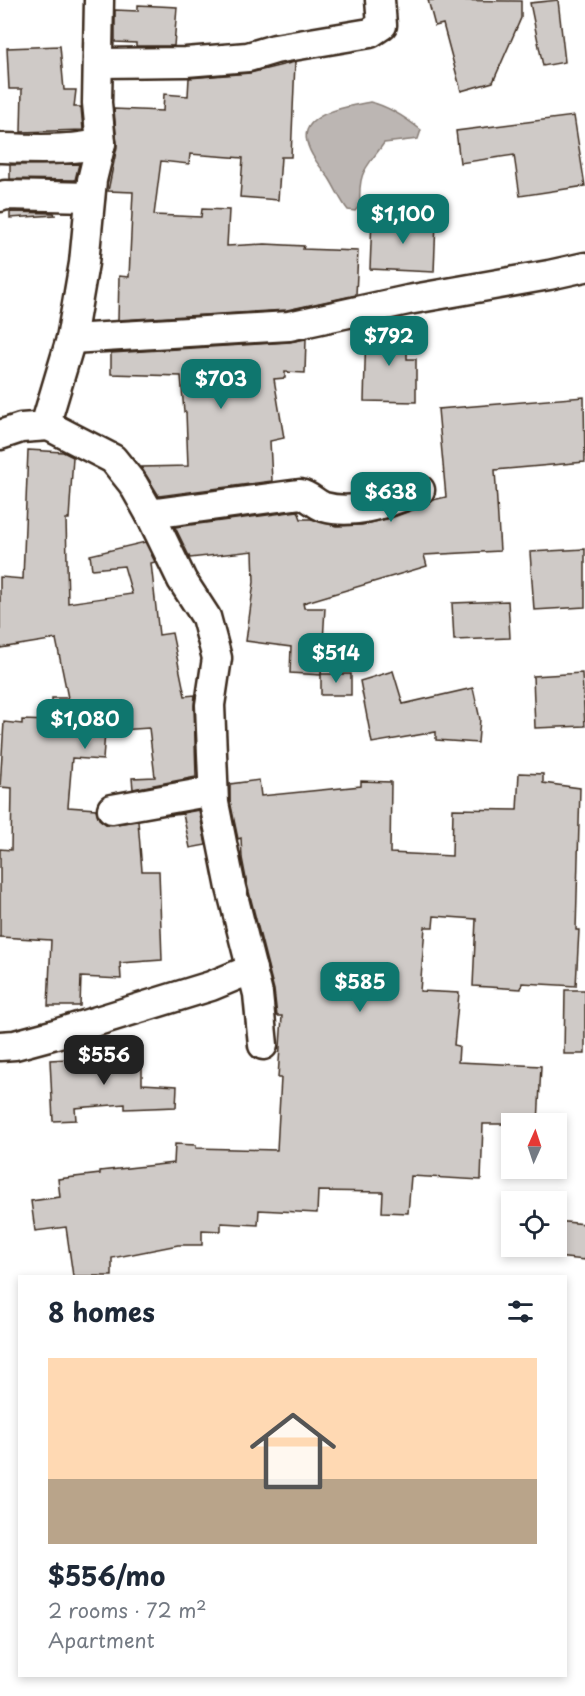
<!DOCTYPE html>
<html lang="en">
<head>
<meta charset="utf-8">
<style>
  :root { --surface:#fff; --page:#f2f2f3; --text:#1f2937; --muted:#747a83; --accent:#0f766e }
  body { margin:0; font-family:"Playpen Sans",sans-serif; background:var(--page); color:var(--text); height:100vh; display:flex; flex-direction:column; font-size:22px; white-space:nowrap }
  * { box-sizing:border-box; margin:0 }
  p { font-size:20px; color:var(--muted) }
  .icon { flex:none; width:33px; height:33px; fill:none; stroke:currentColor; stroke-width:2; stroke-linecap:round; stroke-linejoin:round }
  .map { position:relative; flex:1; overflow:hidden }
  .sheet { position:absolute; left:18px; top:1275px; width:549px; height:402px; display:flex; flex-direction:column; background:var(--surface); border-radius:0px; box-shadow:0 3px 9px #0003 }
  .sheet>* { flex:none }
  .needle { width:39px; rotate:3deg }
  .tools { position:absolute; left:501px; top:1113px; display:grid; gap:12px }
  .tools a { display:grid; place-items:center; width:66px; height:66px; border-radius:0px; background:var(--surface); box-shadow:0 3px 9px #0003; font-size:30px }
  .price { position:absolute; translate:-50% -51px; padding:0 14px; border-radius:12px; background:var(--accent); color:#fff; font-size:20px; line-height:39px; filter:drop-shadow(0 2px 3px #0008) }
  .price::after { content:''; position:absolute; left:50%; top:36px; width:18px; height:14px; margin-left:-9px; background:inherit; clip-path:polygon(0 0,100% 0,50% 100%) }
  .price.selected { background:#222; color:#fff }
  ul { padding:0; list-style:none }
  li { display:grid; align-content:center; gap:12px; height:318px; padding:0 30px }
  li span { display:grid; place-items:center; height:186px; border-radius:0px; color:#555 }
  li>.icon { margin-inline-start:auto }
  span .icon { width:108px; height:108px; fill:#fffc; stroke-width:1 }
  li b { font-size:26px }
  h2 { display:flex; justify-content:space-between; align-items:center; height:72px; padding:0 30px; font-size:26px }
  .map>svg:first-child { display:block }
</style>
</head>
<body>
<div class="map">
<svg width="585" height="1696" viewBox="0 0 585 1696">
  <rect width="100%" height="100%" fill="#fff"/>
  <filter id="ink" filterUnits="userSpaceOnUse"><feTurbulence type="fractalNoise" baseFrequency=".0167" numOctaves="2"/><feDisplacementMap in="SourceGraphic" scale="12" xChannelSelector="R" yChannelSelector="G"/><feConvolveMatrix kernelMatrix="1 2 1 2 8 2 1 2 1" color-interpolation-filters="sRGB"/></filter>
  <g filter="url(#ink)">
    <path fill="#bcb6b3" stroke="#887e77" stroke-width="1.5" d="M370,102c18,4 36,16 51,28l-3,9 -34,4c-18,26 -26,27 -24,62l-5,6 -7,-1c-8,-10 -12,-21 -19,-32 -8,-10 -19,-23 -22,-36 -8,-29 43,-36 63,-40z"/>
    <g fill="#cfcac7" stroke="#3b2a1e" stroke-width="1.5">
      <polygon points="428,0 521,1 521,18 493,82 461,91 443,24 435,26"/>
      <polygon points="558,0 565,62 543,66 530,3"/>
      <polygon points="138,5 177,7 174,46 136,46 136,43 115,42 115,10 138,11"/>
      <polygon points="60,46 64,90 76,90 74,107 81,107 83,130 21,132 22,89 9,89 7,48"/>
      <polygon points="295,62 291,157 281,157 278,200 240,197 243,158 190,154 189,164 161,161 154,215 201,217 202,209 229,210 227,246 265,244 304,246 303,249 358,251 356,295 287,310 118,320 119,276 129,277 133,192 108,191 117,147 114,109 163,111 164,94 188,96 189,78 250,73"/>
      <polygon points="574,116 585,186 520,196 514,155 460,163 456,131"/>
      <polygon points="79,164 75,180 10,179 10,165"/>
      <polygon points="10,212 54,213 55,215 10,218"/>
      <polygon points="372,218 436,221 434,272 370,269"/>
      <polygon points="366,328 407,329 407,359 416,359 416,402 364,401"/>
      <polygon points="306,339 305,373 285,372 285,378 274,379 284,438 270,441 272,481 159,496 141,467 188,466 186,412 184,412 181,376 111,374 111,353 290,342"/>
      <polygon points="584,397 585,462 495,470 500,551 424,555 427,566 303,603 304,608 325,608 321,675 290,673 291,647 246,641 254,582 253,551 190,558 175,527 298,511 301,519 311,519 336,526 362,525 391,518 426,505 433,500 446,497 438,409"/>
      <polygon points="28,450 63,452 73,457 69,519 66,519 68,603 132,594 124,566 92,569 90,555 145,542 155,562 151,563 159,635 172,633 185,696 195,695 194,706 196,777 133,789 132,778 155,777 149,728 105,731 103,760 72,758 68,807 96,809 99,819 107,825 138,821 142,871 159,871 162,960 120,963 121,979 81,977 80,1006 48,1006 51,940 0,937 0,849 11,850 12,788 0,787 4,722 22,724 22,720 52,721 52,698 68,698 56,639 0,648 0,577 23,579"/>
      <polygon points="585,549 585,607 534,610 530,552"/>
      <polygon points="508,601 510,638 454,640 452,603"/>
      <polygon points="393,671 403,704 473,688 480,719 478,743 436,740 436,732 372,743 360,681"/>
      <polygon points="582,673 585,726 535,728 533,676"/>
      <rect x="321" y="674" width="30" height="21"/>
      <polygon points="519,773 543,774 543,783 580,788 576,930 579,930 576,986 522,983 521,989 473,986 476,919 434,916 433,927 425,927 420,991 459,993 454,1045 459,1046 458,1062 541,1066 538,1124 483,1124 481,1180 411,1176 408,1213 382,1212 383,1192 318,1191 317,1213 259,1210 258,1225 221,1223 221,1231 202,1230 202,1245 178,1245 112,1258 112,1276 73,1276 66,1227 35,1231 31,1201 60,1197 58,1179 100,1174 100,1171 174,1163 175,1144 196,1145 196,1148 277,1150 281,1078 278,1078 282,1016 277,1016 274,990 247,884 242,858 241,838 238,839 230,801 230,784 259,780 261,796 361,786 361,781 391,782 390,853 452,856 453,809 517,810"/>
      <polygon points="199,810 206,845 190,848 183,814 166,816"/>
      <polygon points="565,990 585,990 585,1054 564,1054"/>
      <polygon points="142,1055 142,1084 177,1086 176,1107 125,1109 125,1104 75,1108 76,1120 53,1121 50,1060"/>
      <polygon points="556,1221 585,1224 585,1260 556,1257"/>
    </g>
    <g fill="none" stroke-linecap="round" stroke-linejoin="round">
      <g stroke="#3b2a1e" stroke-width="33">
        <g id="minor">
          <polyline points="99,0 97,103 101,143 92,180 84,263 71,339 289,326 408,300 549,275 585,267"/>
          <polyline points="100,63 186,62 248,57 275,49 370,33 382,25 380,0"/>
          <path d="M0,148c28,1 75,3 101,-5"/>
          <polyline points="0,197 5,195 90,197"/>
          <polyline points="49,426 113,459 133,484 150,514 182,580 206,617 217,658 210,705 214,803 231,888 258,994 263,1045"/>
          <polyline points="0,435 21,428 49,426 48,416 71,339"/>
          <path d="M150,514l150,-20c10,2 15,10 24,13 32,9 67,-6 96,-17"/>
          <polyline points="112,809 213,791"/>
          <polyline points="0,1046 15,1045 52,1035 211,986 252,969"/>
        </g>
      </g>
      <use href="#minor" stroke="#fff" stroke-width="28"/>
    </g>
  </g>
</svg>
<div class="tools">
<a><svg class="needle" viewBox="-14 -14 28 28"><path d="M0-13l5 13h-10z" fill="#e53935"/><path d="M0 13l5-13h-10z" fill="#747a83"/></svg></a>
<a><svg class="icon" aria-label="locate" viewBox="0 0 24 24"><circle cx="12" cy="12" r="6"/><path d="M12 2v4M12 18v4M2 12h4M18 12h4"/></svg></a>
</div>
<b class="price" style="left:403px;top:245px">$1,100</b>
<b class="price" style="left:389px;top:367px">$792</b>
<b class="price" style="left:221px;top:410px">$703</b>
<b class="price" style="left:391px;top:523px">$638</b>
<b class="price" style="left:336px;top:684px">$514</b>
<b class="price" style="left:85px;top:750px">$1,080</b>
<b class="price" style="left:360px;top:1013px">$585</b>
<b class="price selected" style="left:104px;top:1086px">$556</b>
<section class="sheet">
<h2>8 homes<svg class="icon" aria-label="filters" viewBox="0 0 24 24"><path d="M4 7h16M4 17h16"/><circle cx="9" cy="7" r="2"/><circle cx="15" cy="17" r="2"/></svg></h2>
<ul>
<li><span style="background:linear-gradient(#ffd9b3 65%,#b9a48a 0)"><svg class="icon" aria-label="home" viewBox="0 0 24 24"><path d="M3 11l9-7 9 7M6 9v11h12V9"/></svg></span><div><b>$556/mo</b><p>2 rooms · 72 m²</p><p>Apartment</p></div></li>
</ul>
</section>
</div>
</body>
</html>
